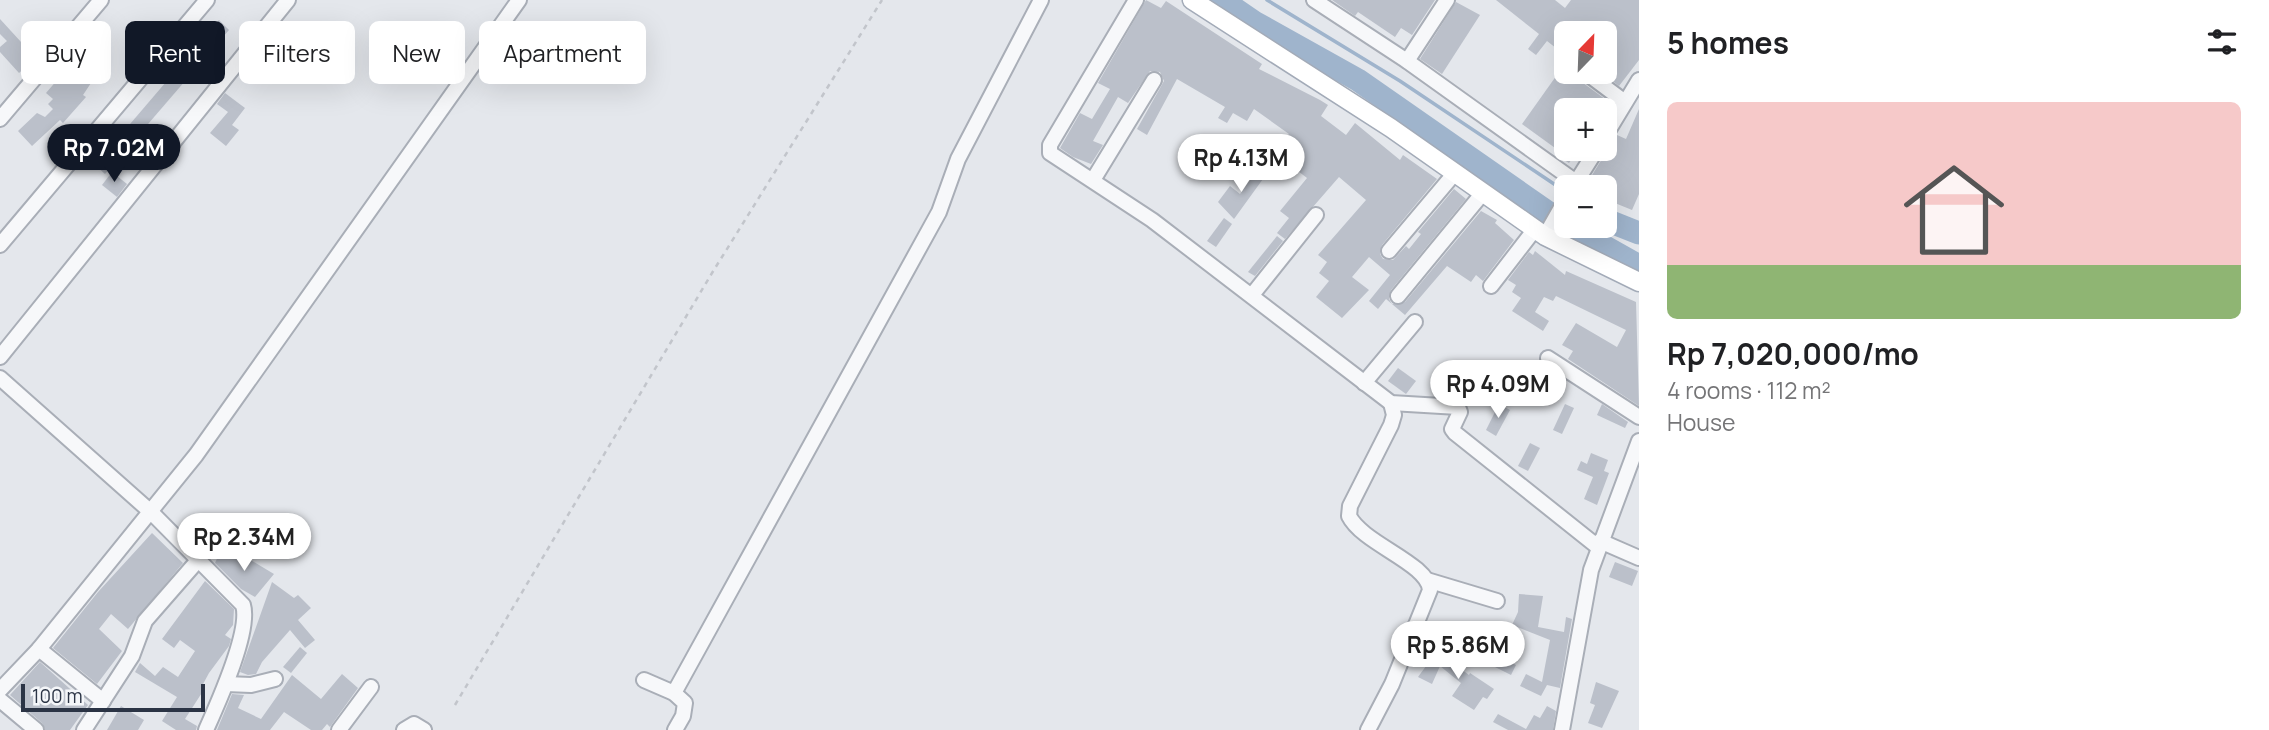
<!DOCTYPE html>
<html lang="en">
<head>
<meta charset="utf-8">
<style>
  :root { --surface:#fff; --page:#f6f6f6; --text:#202124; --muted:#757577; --accent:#111827 }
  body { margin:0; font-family:Manrope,sans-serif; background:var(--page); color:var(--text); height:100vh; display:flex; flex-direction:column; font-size:26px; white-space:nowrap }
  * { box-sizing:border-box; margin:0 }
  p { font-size:23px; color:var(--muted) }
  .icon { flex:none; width:38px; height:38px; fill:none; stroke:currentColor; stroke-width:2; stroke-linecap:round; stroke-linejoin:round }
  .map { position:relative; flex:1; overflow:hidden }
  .drawer { display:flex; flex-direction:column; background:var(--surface); width:630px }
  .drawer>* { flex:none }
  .top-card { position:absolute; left:21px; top:21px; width:665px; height:63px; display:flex; gap:14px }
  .needle { width:46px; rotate:23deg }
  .controls { position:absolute; left:1554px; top:21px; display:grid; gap:14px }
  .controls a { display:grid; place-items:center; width:63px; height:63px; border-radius:10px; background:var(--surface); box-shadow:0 7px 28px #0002; font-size:35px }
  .scale { position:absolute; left:21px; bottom:18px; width:184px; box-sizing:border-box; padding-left:7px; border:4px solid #2b3445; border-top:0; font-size:19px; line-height:24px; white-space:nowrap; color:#2b3445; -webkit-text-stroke:5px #f4f6f9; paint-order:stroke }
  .price { position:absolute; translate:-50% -60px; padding:0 16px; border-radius:24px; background:#fff; color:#222; font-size:23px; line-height:46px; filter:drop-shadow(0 2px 4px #0008) }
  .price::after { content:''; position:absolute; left:50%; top:42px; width:21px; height:16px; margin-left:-10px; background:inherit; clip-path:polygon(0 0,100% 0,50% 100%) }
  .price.on { background:var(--accent); color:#fff }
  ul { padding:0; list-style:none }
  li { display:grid; align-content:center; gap:14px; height:371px; padding:0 28px }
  li span { display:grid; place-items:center; height:217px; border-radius:10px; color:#555 }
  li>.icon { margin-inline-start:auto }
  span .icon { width:126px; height:126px; fill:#fffc; stroke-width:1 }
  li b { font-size:30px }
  h2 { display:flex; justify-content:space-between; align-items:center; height:84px; padding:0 28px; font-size:30px }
  .chip { padding:0 24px; border-radius:10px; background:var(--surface); box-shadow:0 7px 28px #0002; font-size:24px; line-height:63px }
  .chip.on { background:var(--accent); color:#fff }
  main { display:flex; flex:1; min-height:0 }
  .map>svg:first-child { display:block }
</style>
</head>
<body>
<main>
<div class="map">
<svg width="1639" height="730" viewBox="0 0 1639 730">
  <rect width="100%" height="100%" fill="#e4e7ec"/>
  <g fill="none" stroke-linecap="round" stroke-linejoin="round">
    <g stroke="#9fb4cc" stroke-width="3.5">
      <polyline points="1267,0 1400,81 1566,192"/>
      <polyline points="1605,218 1611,222"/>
    </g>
    <g stroke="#9fb4cc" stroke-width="23">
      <polyline points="1222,0 1254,22 1358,80 1566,225"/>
      <polyline points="1611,222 1639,233"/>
      <polyline points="1568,226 1639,266"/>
    </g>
  </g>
  <g fill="#bbc0ca">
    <polygon points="1146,0 1161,8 1166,1 1262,64 1259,69 1320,100 1328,105 1321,116 1346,135 1355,123 1400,160 1403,155 1437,179 1382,245 1380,254 1383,259 1393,260 1406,246 1409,249 1421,234 1418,232 1454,189 1466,199 1391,290 1389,299 1392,304 1405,302 1481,211 1497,220 1495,223 1514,240 1483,281 1476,275 1471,282 1447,266 1405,315 1386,299 1378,309 1369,301 1390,275 1369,257 1352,277 1369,290 1342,318 1316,297 1329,281 1319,273 1327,262 1318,255 1366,200 1339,177 1285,239 1277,233 1289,218 1280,211 1307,178 1285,161 1278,170 1267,162 1289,134 1254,109 1247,121 1233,113 1227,123 1218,118 1225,107 1177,79 1147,135 1137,129 1164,81 1160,72 1150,71 1128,103 1118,97 1093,141 1103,145 1091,164 1073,157 1060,148 1080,113 1092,119 1110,89 1098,83"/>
    <polygon points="1332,0 1435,0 1412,35 1401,28 1395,37 1358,12 1355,16"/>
    <polygon points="1496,0 1555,0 1565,8 1571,0 1639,0 1639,60 1619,86 1601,72 1605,72 1605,33 1566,33 1566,56 1547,41 1536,55 1528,49 1539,34"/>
    <polygon points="1456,2 1480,15 1442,74 1420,59"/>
    <polygon points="0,19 32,54 24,60 28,65 19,73 0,52 0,47 7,41 0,34"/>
    <polygon points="219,20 229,30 105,174 95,165"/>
    <polygon points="265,50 280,61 266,81 250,70"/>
    <polygon points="82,51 103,65 83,95 86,97 63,123 60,120 32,146 18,131 37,113 45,117 53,109 48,104 53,99 46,93"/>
    <polygon points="1559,72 1575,72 1579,80 1609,102 1603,110 1566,110 1566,149 1579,149 1569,163 1559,157 1562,153 1522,124"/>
    <polygon points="225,93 245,108 232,125 239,130 226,146 210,133 228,112 217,104"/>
    <polygon points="1639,109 1639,194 1632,210 1610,201 1612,196 1605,193 1605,187 1586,185 1605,154 1606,145 1617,135 1626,139"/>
    <polygon points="1260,166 1268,172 1234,219 1218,202 1230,186 1240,194"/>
    <polygon points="112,172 127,184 117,197 102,185"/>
    <polygon points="1224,218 1232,224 1216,247 1207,241"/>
    <polygon points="1277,236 1283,241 1255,276 1248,272"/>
    <polygon points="1535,251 1565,275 1566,271 1636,302 1639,406 1568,359 1573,351 1562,345 1576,323 1617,347 1626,330 1556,296 1553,301 1544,297 1535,312 1549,321 1543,331 1512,311 1521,298 1512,292 1516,285 1508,280 1529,252 1533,255"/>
    <polygon points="1398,368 1416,381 1406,394 1388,381"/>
    <polygon points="1499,404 1510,410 1496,436 1486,430"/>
    <polygon points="1565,404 1574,408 1562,434 1553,430"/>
    <polygon points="1602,404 1628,422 1625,428 1597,415"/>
    <polygon points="1530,443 1540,448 1528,471 1518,466"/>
    <polygon points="1591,453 1608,460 1604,471 1609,473 1597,505 1584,499 1593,477 1577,470 1581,461 1587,464"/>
    <polygon points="152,533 183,563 128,629 111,614 99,629 122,651 97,684 53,648 98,592"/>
    <polygon points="221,550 246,564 249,559 274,574 255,597 241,589 215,563"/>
    <polygon points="1615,562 1638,571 1632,586 1609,577"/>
    <polygon points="205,581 234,609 233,625 225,635 231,639 229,646 209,673 202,686 205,688 185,719 197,726 196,730 176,730 162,721 177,697 135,672 140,663 155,676 163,667 178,677 195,651 180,640 174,648 162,639"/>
    <polygon points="272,582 294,598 298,595 311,608 298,620 315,640 305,648 290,630 262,662 256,674 248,675 240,672"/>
    <polygon points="1519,594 1543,596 1538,627 1564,632 1566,617 1572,619 1560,688 1547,685 1541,696 1520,686 1526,674 1542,682 1550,640 1512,625 1518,612"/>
    <polygon points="300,647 307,653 291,673 283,667"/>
    <polygon points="1437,651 1469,675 1470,673 1494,689 1487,699 1483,697 1474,710 1452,696 1461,683 1440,666 1432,684 1418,677"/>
    <polygon points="1497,655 1516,665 1511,675 1491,665"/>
    <polygon points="40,662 88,705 70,730 45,730 42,723 10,695"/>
    <polygon points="342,674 358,688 330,727 327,724 322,730 311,730 284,712 270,730 217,730 232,694 244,695 238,708 261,719 292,675 321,699"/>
    <polygon points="1596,682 1619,691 1602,728 1588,723 1595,705 1590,703"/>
    <polygon points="121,706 144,720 138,730 107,730"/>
    <polygon points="1547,706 1556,711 1553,730 1508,730 1493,722 1498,714 1526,729 1534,715 1540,718"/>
  </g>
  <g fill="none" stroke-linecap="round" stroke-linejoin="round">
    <g stroke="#a9aeb7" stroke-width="18">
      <g id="minor">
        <polyline points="1136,0 1050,145 1050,153 1152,220 1391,403 1458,407 1460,412 1452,429 1455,433 1598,547"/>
        <polyline points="1314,0 1407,61 1576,182"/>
        <polyline points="1407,61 1447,0"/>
        <polyline points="1585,72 1625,102"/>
        <polyline points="0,119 101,0"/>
        <polyline points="1605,136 1639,80"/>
        <polyline points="1093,180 1154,80"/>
        <polyline points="1573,187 1597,149"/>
        <polyline points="1545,236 1566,199"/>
        <polyline points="0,245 207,0"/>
        <polyline points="1389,251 1454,174"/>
        <polyline points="1491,286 1535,229"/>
        <polyline points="1252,295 1316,215"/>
        <polyline points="1398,296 1482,194"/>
        <polyline points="0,357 288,0"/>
        <polyline points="1548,358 1639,417"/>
        <path d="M0,378l152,135 91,92c8,26 -25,98 -37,125"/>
        <polyline points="1364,383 1415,322"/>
        <polyline points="1600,541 1639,558"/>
        <polyline points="1427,580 1497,601"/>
        <polyline points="39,649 103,701"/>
        <polyline points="644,680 674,693 685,703 683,716 675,730"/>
        <polyline points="226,684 251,685 275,679"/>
        <polyline points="0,690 39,649 196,455 519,0"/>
        <polyline points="674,693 939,212 958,159 1041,0"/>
        <polyline points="0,700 36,730"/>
        <polyline points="84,730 132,656 145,621 200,558"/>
        <polyline points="339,730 371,687"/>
        <polyline points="404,730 414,724 424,730"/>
        <path d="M1368,730l24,-46 38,-94c-2,-27 -67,-46 -81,-74l1,-10 41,-81 3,-10 -3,-12"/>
        <polyline points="1562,730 1591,570 1639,441"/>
      </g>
    </g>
    <g stroke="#a3abb8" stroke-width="21">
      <polyline id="major" points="1192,0 1391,128 1545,236 1639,282"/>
    </g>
    <polyline stroke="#c2c5cb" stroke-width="2.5" stroke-dasharray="5 5" stroke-linecap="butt" points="455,705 712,273 882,0"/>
    <use href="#minor" stroke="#f7f8fa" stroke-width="14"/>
    <use href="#major" stroke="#fff" stroke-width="18"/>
  </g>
</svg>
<div class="controls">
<a><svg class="needle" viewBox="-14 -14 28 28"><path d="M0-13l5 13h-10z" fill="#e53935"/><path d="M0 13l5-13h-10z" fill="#757577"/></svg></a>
<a>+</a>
<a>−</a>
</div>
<div class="scale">100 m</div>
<b class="price on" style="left:114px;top:184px">Rp 7.02M</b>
<b class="price" style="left:1241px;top:194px">Rp 4.13M</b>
<b class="price" style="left:1498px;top:420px">Rp 4.09M</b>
<b class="price" style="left:244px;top:573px">Rp 2.34M</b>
<b class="price" style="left:1458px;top:681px">Rp 5.86M</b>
<div class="top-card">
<a class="chip">Buy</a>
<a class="chip on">Rent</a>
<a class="chip">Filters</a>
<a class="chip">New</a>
<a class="chip">Apartment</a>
</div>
</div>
<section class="drawer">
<h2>5 homes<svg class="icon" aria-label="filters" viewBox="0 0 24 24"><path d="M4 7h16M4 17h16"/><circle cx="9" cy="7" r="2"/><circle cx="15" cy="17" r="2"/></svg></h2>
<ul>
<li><span style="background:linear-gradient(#f6c9c9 75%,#8fb573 0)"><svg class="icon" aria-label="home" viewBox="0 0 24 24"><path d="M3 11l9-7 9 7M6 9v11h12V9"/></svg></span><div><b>Rp 7,020,000/mo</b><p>4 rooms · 112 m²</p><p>House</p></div></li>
</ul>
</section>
</main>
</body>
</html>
